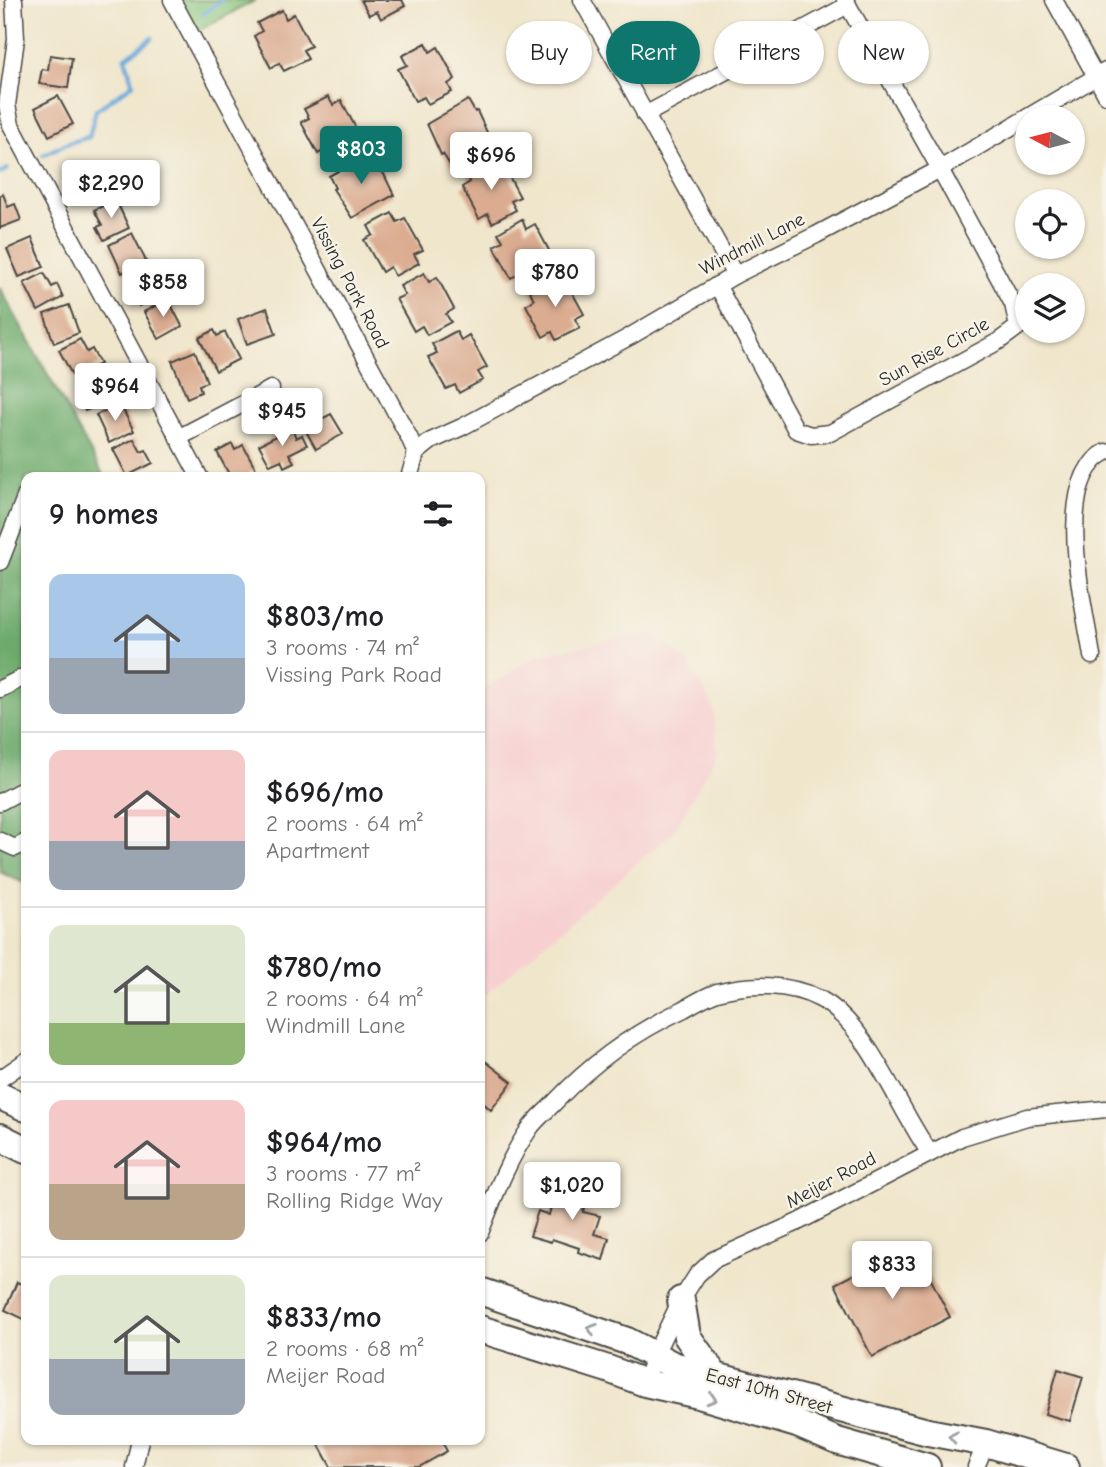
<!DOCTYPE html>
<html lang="en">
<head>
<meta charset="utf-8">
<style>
  :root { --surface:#fff; --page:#f2f2f2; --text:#202124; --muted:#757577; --line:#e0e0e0; --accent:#0f766e }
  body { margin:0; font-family:"Comic Neue",sans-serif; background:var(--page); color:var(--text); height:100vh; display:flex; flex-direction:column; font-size:26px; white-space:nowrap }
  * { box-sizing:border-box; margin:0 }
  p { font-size:23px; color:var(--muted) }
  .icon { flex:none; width:38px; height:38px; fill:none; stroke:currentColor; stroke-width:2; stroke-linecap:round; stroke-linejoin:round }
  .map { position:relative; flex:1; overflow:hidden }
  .sheet { position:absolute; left:21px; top:472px; width:464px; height:973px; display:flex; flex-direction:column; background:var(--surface); border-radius:14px; box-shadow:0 2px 5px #0004 }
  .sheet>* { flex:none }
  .guide { position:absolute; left:506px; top:21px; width:495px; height:63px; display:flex; gap:14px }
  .needle { width:46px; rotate:277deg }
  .tools { position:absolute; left:1015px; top:105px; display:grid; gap:14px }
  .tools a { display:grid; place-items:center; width:70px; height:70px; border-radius:50%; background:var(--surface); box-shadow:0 2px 5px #0004; font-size:35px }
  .price { position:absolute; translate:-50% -60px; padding:0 16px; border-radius:7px; background:#fff; color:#222; font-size:23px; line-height:46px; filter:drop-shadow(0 2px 4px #0008) }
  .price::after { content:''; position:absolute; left:50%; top:42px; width:21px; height:16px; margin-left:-10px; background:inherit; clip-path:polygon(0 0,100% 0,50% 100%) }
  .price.on { background:var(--accent); color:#fff }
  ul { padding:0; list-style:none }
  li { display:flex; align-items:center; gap:21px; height:175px; padding:0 28px }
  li+li { border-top:2px solid var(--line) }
  li span { display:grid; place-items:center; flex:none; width:196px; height:140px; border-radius:14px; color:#555 }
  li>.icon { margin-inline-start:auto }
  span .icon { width:84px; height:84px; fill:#fffc; stroke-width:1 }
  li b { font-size:30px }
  h2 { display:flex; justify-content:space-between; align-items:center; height:84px; padding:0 28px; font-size:30px }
  .pill { padding:0 24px; border-radius:32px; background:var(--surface); box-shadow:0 2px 5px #0004; font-size:24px; line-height:63px }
  .pill.on { background:var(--accent); color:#fff }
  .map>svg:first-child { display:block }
</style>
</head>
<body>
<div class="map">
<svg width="1106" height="1467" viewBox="0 0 1106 1467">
  <rect width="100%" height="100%" fill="#f7f3e8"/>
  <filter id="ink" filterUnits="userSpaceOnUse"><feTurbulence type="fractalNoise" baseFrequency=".0143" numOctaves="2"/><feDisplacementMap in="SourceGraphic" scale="14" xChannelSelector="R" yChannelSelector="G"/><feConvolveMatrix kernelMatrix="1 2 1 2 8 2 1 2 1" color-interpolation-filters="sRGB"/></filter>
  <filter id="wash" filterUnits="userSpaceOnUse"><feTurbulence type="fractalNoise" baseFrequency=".00686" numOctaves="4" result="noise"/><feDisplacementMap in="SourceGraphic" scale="28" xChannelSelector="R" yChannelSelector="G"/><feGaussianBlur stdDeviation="1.57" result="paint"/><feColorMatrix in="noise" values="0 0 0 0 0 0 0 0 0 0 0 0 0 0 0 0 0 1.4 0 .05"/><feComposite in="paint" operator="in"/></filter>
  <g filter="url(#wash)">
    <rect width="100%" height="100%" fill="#f0e6cc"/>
    <polygon fill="#f7cfd0" points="651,633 686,660 713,706 718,751 674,831 489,992 480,997 480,692 537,655"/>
    <polygon fill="#87c57c" stroke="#597854" stroke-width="2" points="173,0 256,0 192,34"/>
    <polygon fill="#6daa6c" stroke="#4c6a4c" stroke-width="2" points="0,288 105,478 26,478 26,884 0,872"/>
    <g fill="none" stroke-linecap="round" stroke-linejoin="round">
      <g stroke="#67a9db" stroke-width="4.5">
        <polyline points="203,14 222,0"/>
        <polyline points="43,155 65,144 89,137 96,110 133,84 125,58 152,38"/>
        <polyline points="0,173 8,169"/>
      </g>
    </g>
    <g id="blocks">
      <g fill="#dbac90">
        <polygon points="361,0 402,0 405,6 381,19 377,11 369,15"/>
        <polygon points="282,10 286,19 294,14 311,46 303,50 308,59 284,71 279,63 271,68 254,36 262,31 257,23"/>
        <polygon points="426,43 430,52 438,47 455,79 448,84 452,92 428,104 424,97 415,101 398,69 407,65 402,56"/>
        <polygon points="50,55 72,58 68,88 39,84 42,69 48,70"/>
        <polygon points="58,96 73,124 49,136 35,108"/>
        <polygon points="328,97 333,105 341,100 358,132 350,136 354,145 331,157 326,149 318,154 301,122 309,118 304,109"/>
        <polygon points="468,100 475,112 477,111 492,143 450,165 443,154 441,155 427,124"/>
        <polygon points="371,153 377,165 379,164 394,195 352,218 333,189 335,188 329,176"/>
        <polygon points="490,160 494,170 503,165 520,197 511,201 516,210 492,223 488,214 479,219 462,187 470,182 466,173"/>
        <polygon points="95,164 109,191 85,203 71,175"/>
        <polygon points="3,194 8,207 15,204 21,220 0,228 0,196"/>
        <polygon points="116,200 129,228 104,240 97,227 102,225 94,210"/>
        <polygon points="392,213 397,222 405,218 423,250 414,254 419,263 395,276 390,267 382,272 364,240 373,235 368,226"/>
        <polygon points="522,219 526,229 535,224 552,256 543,260 548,269 525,282 520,273 511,278 494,246 503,241 498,233"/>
        <polygon points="132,233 146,261 122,273 109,245"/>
        <polygon points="32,238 44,267 19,277 7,249"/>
        <polygon points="151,266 164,294 139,306 133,293 138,291 131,276"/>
        <polygon points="44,273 52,287 57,284 63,297 38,311 24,283"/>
        <polygon points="424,273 429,282 437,277 454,309 446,314 451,322 427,335 422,326 414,331 396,299 405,295 400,286"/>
        <polygon points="553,278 558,287 567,283 584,314 575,319 580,328 556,340 552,332 543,337 526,305 534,300 530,291"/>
        <polygon points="168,299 182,326 159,339 144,312"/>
        <polygon points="69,305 79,333 54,343 44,314"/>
        <polygon points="267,308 276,334 247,344 238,319"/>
        <polygon points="214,330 217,336 225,332 239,359 216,371 199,338"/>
        <polygon points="456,331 461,340 469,335 487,367 478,372 483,380 459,393 455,385 446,389 428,357 437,353 432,344"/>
        <polygon points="80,339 87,352 92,349 100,364 73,377 59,350"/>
        <polygon points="195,351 207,382 199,385 201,392 187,398 172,361"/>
        <polygon points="92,377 97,390 111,384 117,399 85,411 75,384"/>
        <polygon points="120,404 134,431 109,443 96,415"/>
        <polygon points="331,414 343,434 316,449 302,424 315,416 318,421"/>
        <polygon points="292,428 296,438 302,435 307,445 289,454 294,462 284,467 281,460 270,465 259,445"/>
        <polygon points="134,439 141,452 146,450 153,463 127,476 113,449"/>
        <polygon points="232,444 235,450 243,445 256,469 249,473 251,478 231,478 217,452"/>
        <polygon points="480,1057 512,1082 491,1110 480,1100"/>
        <polygon points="566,1176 590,1184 583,1212 600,1216 594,1234 609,1238 603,1260 578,1252 579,1248 552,1239 551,1242 530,1236 538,1211 549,1215 552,1203 558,1204"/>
        <polygon points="913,1244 950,1317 872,1357 835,1284"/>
        <polygon points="17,1282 26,1286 26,1320 5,1310"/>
        <polygon points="1058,1369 1083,1377 1070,1421 1045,1414"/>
        <polygon points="327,1440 441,1440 447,1451 419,1467 331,1467 319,1445"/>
      </g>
    </g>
  </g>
  <g filter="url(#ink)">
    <use href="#blocks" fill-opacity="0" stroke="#494743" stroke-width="2"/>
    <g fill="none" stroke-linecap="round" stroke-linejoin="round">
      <g stroke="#494743" stroke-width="19">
        <g id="minor">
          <polyline points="14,0 16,39 7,105 11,125 200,478"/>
          <polyline points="172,0 409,437 416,453 409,478"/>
          <polyline points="582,0 735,275"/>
          <polyline points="1054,0 1106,95"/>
          <polyline points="645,115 848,5"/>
          <polyline points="717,285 796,430 811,435 830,433 999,341 1018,327 1013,304 940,169 845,0"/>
          <polyline points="178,438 271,389"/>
          <polyline points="416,453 431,441 462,427 629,337 735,275 816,235 940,169 1106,71"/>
          <polyline points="0,562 26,495"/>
          <path d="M1092,656c-7,-48 -41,-176 14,-204"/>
          <polyline points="0,689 26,676"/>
          <polyline points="0,802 26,788"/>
          <polyline points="0,841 15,848 26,842"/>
          <polyline points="0,1079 26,1061"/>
          <path d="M480,1233c14,-36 28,-74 50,-105 7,-10 18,-18 26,-27 37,-39 79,-69 128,-92 10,-6 22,-13 33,-17 33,-9 72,-9 103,7 48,25 78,110 110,154"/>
          <polyline points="645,1383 654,1356 681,1300 697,1275 713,1260 796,1223 962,1137 1027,1117 1106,1109"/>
          <polyline points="134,1467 140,1440"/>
          <polyline points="976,1467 986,1443"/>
        </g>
      </g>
      <g stroke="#494743" stroke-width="30">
        <g id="primary">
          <polyline points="0,1096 26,1108"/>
          <polyline points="0,1137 26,1150"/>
          <polyline points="480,1291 627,1341 673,1365 928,1432 986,1443 1066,1467"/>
          <polyline points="681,1300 687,1336 715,1376"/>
          <polyline points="480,1329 608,1369 645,1383 699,1395 797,1424 837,1441 927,1467"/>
        </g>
      </g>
      <use href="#minor" stroke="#fff" stroke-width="16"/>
      <use href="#primary" stroke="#fff" stroke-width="26"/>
    </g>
    <defs><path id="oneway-chevron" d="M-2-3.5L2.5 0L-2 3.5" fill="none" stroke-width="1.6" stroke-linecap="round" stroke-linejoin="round" transform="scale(1.75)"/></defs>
    <g stroke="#a0a0a0">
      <use href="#oneway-chevron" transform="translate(592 1329) rotate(-161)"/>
      <use href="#oneway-chevron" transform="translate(712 1399) rotate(17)"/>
      <use href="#oneway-chevron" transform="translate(953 1437) rotate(-169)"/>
    </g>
  </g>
  <g text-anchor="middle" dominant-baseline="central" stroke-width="5" stroke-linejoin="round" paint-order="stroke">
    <g font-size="19" fill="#2b2b2b" stroke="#f7f3e8">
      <text transform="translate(752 244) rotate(-27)">Windmill Lane</text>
      <text transform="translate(350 283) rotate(62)">Vissing Park Road</text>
      <text transform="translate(934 352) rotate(-29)">Sun Rise Circle</text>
      <text transform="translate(831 1180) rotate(-28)">Meijer Road</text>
      <text transform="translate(769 1391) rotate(15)">East 10th Street</text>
    </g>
  </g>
</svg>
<div class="tools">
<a><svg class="needle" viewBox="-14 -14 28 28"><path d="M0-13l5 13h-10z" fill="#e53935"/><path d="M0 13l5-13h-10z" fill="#757577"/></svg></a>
<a><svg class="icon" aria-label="locate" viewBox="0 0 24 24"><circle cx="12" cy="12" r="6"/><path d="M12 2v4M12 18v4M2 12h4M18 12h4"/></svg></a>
<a><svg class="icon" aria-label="layers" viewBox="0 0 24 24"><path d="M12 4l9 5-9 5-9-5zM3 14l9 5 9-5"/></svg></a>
</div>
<b class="price on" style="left:361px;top:186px">$803</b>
<b class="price" style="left:491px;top:192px">$696</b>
<b class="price" style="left:111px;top:220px">$2,290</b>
<b class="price" style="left:555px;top:309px">$780</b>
<b class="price" style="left:163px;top:319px">$858</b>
<b class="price" style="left:115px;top:423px">$964</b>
<b class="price" style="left:282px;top:448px">$945</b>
<b class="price" style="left:572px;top:1222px">$1,020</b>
<b class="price" style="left:892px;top:1301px">$833</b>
<div class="guide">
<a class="pill">Buy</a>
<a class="pill on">Rent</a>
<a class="pill">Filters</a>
<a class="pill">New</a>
</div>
<section class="sheet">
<h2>9 homes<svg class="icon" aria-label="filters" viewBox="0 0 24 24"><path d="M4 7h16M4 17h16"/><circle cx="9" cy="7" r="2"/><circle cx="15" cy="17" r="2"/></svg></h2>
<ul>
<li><span style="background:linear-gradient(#a9c7e8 60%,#9aa5b1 0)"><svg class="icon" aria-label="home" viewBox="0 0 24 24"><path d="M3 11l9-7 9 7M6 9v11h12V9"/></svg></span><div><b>$803/mo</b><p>3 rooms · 74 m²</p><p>Vissing Park Road</p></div></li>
<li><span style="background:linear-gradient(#f6c9c9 65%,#9aa5b1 0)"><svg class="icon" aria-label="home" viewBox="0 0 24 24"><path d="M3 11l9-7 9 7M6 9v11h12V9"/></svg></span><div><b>$696/mo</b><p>2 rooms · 64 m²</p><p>Apartment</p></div></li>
<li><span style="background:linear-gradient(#dfe7d0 70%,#8fb573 0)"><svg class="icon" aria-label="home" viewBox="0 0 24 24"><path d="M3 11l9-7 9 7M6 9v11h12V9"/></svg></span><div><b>$780/mo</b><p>2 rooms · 64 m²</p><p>Windmill Lane</p></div></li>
<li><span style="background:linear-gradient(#f6c9c9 60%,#b9a48a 0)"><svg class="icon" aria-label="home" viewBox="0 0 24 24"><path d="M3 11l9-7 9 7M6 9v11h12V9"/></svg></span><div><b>$964/mo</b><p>3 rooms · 77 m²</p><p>Rolling Ridge Way</p></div></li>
<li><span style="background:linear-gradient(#dfe7d0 60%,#9aa5b1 0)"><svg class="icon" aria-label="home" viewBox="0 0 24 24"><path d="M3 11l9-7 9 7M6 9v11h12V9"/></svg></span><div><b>$833/mo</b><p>2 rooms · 68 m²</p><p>Meijer Road</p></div></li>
</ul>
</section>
</div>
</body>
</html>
